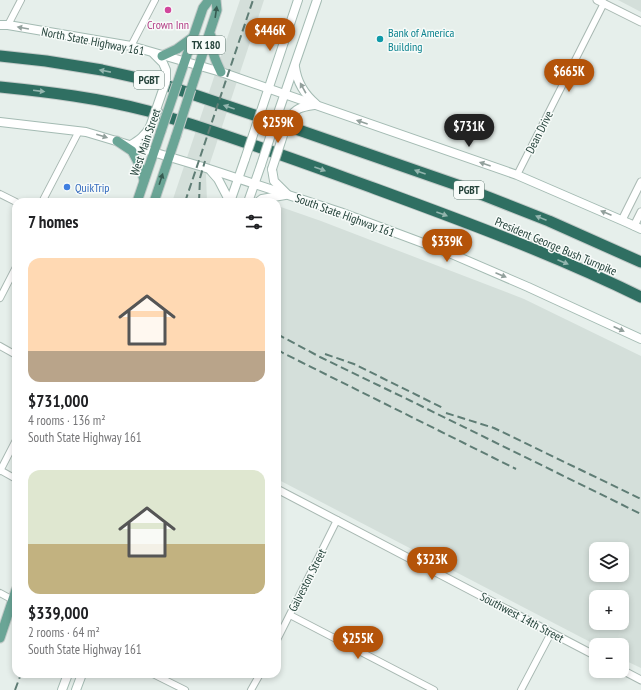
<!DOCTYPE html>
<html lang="en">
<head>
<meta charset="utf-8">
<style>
  :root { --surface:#fff; --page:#f2f2f2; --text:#202124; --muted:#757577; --accent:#b45309 }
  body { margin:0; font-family:"PT Sans Narrow",sans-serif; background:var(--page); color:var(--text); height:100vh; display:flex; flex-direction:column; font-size:15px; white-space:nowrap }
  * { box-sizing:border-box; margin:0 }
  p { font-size:13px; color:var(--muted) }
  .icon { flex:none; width:22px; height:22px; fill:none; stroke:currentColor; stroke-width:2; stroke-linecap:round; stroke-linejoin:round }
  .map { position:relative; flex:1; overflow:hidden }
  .details { position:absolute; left:12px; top:198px; width:269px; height:480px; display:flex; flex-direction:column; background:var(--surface); border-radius:12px; box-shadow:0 2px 6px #0003 }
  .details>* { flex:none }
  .buttons { position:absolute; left:589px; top:542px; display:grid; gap:8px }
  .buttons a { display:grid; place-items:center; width:40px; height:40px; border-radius:8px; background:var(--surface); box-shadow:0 2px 6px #0003; font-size:20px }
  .price { position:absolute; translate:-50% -34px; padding:0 9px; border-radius:14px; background:var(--accent); color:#fff; font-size:13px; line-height:26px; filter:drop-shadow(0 1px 2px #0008) }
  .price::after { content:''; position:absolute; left:50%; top:24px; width:12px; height:9px; margin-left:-6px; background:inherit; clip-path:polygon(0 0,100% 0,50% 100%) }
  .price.on { background:#222; color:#fff }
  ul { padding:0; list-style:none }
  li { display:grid; align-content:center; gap:8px; height:212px; padding:0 16px }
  li span { display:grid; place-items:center; height:124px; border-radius:12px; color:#555 }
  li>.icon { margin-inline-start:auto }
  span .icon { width:72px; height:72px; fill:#fffc; stroke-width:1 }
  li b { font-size:17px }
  h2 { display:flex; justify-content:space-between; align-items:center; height:48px; padding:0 16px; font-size:17px }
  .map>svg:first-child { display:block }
</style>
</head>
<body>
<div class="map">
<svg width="641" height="690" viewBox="0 0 641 690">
  <rect width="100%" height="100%" fill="#e6efeb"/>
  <g fill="#d4dfda" fill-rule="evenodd">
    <polygon points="240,0 264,0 206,175 207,202 172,202"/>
    <polygon points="618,0 641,0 641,12"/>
    <path d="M278,206l43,15 203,78 117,57v312l-19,-9v-14h-26l-319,-166v-272zM596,549h26v26h-26zM596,597h26v26h-26z"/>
  </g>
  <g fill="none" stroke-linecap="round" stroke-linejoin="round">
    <g stroke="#a8b8b2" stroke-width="8">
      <g id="minor">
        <polyline points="8,25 21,0"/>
        <polyline points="131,46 155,0"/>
        <polyline points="517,175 604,3"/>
        <polyline points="0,194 16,202"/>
        <polyline points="42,202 79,131"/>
        <polyline points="0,298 16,267"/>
        <polyline points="0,346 16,355"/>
        <polyline points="0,470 16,479"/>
        <polyline points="0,471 16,440"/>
        <polyline points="0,593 13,600"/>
        <polyline points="290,615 434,690"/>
        <polyline points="277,640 337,520"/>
        <polyline points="153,674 185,690"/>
        <polyline points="251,690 260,674"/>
        <polyline points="521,690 551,633"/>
      </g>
    </g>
    <g stroke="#a8b8b2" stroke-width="9">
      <g id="tertiary">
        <polyline points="597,0 641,22"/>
        <polyline points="622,220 641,182"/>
        <polyline points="634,226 641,212"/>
        <polyline points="277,489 596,656"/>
        <polyline points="622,670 641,680"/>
      </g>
    </g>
    <g stroke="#a4bbb3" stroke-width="10">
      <g id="secondary">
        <polyline points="0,25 8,25 131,46 221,72 517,175 628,223 641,229"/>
        <polyline points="154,54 163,63 166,70 166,81"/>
        <path d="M295,67c2,15 9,27 21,37"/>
        <polyline points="261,111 298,0"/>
        <polyline points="277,116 317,0"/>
        <path d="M288,120c7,-12 13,-13 26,-15"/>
        <polyline points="0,122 86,132 203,167 340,212 447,252 528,287 641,339"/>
        <path d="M131,145c8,-5 14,-9 19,-18"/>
        <polyline points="272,169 274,181 287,194"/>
        <polyline points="211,171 218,179 230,202"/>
        <polyline points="230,202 245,159"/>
        <polyline points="248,202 261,165"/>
        <polyline points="258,202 262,199 285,195"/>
        <polyline points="62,690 68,674"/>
        <polyline points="76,690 82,674"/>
      </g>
    </g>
    <g stroke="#c2cac8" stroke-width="11">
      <g id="primary">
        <path d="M211,36c0,15 4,23 10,36"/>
        <polyline points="162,56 177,49 192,38"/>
        <polyline points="177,84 203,8 209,0"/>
        <polyline points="191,89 217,10 216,0"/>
        <polyline points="117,141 132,151 140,166 144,180"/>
        <polyline points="137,202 161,131"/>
        <polyline points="154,202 176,136"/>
        <polyline points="0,638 16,590"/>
      </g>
    </g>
    <g stroke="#c2cac8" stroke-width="13">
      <g id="motorway">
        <polyline points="0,56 46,61 102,70 156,82 293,128 460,186 549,221 641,262"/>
        <path d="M0,87c49,5 99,11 148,24 14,4 28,9 42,13 63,20 125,43 186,65 90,33 179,66 265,108"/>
      </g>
    </g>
    <use href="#minor" stroke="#fff" stroke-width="6"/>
    <use href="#tertiary" stroke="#fff" stroke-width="7"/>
    <use href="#secondary" stroke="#fff" stroke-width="8"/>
    <use href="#primary" stroke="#6aa596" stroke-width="9"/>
    <use href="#motorway" stroke="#2f6f62" stroke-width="11"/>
    <g stroke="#5f7d75" stroke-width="2" stroke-dasharray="8 4" stroke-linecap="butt">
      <polyline points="185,202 253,0"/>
      <polyline points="199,202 200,178 205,161"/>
      <polyline points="277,334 320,357 411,401 641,514"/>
      <polyline points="277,349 283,353 516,469"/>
      <polyline points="325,354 354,364 443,408"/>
      <polyline points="446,413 494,428 641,499"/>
      <polyline points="15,690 21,674"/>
    </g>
    <g stroke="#a4bbb3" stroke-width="10" stroke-linecap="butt">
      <g id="secondary-bridge">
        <polyline points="150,127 166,81"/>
        <polyline points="245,159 261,111"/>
        <polyline points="261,165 277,116"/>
        <polyline points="272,169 288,120"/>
      </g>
    </g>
    <g stroke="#c2cac8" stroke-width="11" stroke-linecap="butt">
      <g id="primary-bridge">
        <polyline points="161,131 177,84"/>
        <polyline points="176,136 191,89"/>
      </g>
    </g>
    <use href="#secondary-bridge" stroke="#fff" stroke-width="8"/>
    <use href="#primary-bridge" stroke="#6aa596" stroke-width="9"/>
  </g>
  <defs><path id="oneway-solid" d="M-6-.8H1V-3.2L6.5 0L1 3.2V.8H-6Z"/></defs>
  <g fill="#365b51">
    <use href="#oneway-solid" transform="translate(216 12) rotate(-82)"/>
    <use href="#oneway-solid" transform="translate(161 179) rotate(-72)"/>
  </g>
  <g fill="#92a09c">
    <use href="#oneway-solid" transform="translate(23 28) rotate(-170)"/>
    <use href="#oneway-solid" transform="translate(303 88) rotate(-119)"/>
    <use href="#oneway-solid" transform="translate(362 122) rotate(-161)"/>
    <use href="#oneway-solid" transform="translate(102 136) rotate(17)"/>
    <use href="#oneway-solid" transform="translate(485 164) rotate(-161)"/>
    <use href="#oneway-solid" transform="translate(606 213) rotate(-157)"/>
    <use href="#oneway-solid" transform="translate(501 275) rotate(23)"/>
    <use href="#oneway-solid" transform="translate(619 329) rotate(25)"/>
  </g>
  <g fill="#93b5ae">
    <use href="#oneway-solid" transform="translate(105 71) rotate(-169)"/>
    <use href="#oneway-solid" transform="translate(39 91) rotate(7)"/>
    <use href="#oneway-solid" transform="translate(229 107) rotate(-161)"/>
    <use href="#oneway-solid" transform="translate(320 169) rotate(20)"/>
    <use href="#oneway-solid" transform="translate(420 172) rotate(-160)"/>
    <use href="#oneway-solid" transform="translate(442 214) rotate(20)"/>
    <use href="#oneway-solid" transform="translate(541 218) rotate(-158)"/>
    <use href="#oneway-solid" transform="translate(563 262) rotate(23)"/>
  </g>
  <circle fill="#d1479c" stroke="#f7fbf9" stroke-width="1.5" cx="168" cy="10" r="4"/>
  <circle fill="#0f9aa8" stroke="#f7fbf9" stroke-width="1.5" cx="380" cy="39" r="4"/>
  <circle fill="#3f7fe0" stroke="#f7fbf9" stroke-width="1.5" cx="67" cy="187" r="4"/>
  <g text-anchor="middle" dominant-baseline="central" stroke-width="3" stroke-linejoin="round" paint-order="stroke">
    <g fill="#f7fbf9" stroke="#637a73" stroke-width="1">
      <rect x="187" y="36" width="38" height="18" rx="3"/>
      <rect x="134" y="71" width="30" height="18" rx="3"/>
      <rect x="454" y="181" width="30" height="18" rx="3"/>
    </g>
    <g font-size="11" font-weight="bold" fill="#24423a">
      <text x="206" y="45">TX 180</text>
      <text x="149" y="80">PGBT</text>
      <text x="469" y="190">PGBT</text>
    </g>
    <g font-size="12" fill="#b23c85" stroke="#f7fbf9">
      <text x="168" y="24">Crown Inn</text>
    </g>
    <g font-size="12" fill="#0d838f" stroke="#f7fbf9" text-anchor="start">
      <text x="388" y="32">Bank of America<tspan x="388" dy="14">Building</tspan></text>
    </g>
    <g font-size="12" fill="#24423a" stroke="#f7fbf9">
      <text transform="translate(93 41) rotate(11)">North State Highway 161</text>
      <text transform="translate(539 132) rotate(-63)">Dean Drive</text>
      <text transform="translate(145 142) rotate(-71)">West Main Street</text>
      <text transform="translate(345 215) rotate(20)">South State Highway 161</text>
      <text transform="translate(556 246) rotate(23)">President George Bush Turnpike</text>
      <text transform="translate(307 580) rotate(-63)">Galveston Street</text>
      <text transform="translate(522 617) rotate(28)">Southwest 14th Street</text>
    </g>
    <g font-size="12" fill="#366cbe" stroke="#f7fbf9" text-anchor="start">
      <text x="75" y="187">QuikTrip</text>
    </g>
  </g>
</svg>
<div class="buttons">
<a><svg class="icon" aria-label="layers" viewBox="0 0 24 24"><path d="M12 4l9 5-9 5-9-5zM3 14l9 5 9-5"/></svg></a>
<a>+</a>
<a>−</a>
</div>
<b class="price" style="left:270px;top:52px">$446K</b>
<b class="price" style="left:569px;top:93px">$665K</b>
<b class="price" style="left:278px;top:144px">$259K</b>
<b class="price on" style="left:469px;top:148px">$731K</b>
<b class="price" style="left:447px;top:263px">$339K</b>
<b class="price" style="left:432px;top:581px">$323K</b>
<b class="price" style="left:358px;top:660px">$255K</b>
<section class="details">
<h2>7 homes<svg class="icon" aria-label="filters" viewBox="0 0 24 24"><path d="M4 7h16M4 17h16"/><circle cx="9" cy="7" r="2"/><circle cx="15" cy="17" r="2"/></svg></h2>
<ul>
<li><span style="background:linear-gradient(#ffd9b3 75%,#b9a48a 0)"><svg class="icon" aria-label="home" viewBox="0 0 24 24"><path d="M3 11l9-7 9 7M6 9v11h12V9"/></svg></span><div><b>$731,000</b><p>4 rooms · 136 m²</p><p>South State Highway 161</p></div></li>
<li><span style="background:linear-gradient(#dfe7d0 60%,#c2b280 0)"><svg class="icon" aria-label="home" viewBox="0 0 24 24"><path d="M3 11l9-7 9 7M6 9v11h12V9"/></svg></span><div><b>$339,000</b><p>2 rooms · 64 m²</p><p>South State Highway 161</p></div></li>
</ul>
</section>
</div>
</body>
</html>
